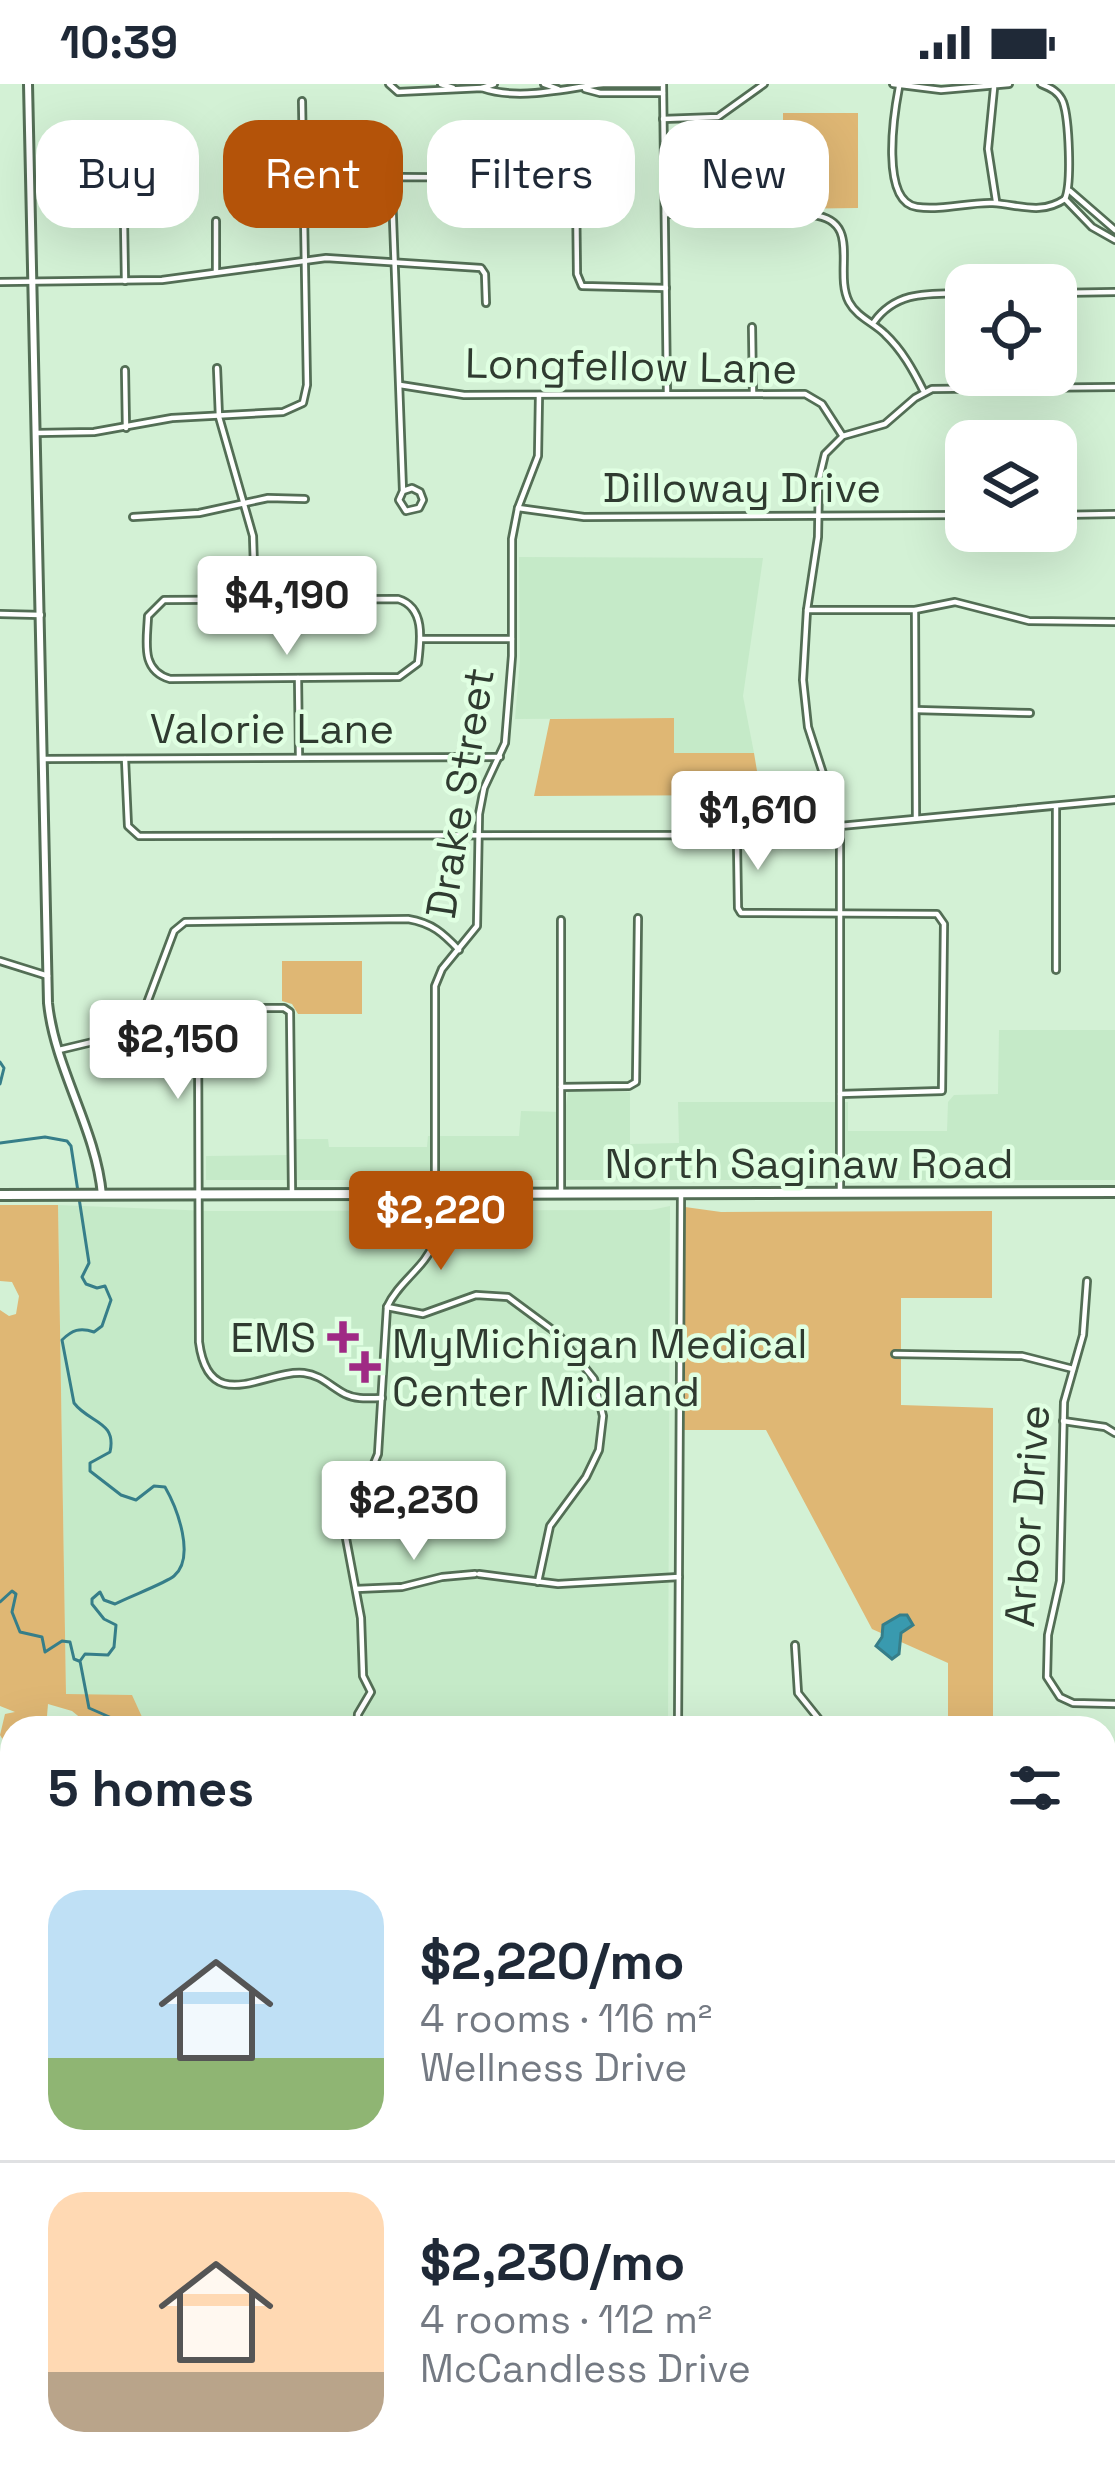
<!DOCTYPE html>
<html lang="en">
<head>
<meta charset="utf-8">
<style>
  :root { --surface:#fff; --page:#f6f6f7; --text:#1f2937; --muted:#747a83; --line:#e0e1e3; --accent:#b45309 }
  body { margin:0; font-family:"Space Grotesk",sans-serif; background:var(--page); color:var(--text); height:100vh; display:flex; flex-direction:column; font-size:45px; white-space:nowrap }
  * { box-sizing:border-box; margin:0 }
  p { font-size:39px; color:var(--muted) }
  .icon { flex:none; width:66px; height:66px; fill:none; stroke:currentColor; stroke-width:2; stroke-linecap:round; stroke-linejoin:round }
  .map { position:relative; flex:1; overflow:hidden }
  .panel { position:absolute; left:0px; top:1632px; width:1116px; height:768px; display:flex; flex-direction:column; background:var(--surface); border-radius:36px 36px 0 0; box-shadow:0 12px 48px #0002 }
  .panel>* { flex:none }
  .top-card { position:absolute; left:36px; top:36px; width:1044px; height:108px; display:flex; gap:24px }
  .fabs { position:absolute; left:945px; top:180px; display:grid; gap:24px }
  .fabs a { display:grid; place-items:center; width:132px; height:132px; border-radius:24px; background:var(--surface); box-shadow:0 12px 48px #0002; font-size:60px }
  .price { position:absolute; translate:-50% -102px; padding:0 27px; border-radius:12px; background:#fff; color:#222; font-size:39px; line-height:78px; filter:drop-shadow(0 3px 6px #0008) }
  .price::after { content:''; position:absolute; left:50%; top:72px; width:36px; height:27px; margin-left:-18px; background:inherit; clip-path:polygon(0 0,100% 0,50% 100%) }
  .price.on { background:var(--accent); color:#fff }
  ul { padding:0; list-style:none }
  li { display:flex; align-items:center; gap:36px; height:300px; padding:0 48px }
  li+li { border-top:3px solid var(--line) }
  li span { display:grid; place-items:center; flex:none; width:336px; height:240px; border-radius:36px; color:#555 }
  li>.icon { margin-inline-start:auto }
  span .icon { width:144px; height:144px; fill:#fffc; stroke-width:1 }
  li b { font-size:51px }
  h2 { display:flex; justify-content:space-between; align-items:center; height:144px; padding:0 48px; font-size:51px }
  .chip { padding:0 42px; border-radius:36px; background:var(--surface); box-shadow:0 12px 48px #0002; font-size:42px; line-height:108px }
  .chip.on { background:var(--accent); color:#fff }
  .status { display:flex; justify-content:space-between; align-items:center; height:84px; padding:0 60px; background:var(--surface); direction:ltr }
  .status svg { height:33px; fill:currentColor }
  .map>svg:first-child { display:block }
</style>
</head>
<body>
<div class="status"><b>10:39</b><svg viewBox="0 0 49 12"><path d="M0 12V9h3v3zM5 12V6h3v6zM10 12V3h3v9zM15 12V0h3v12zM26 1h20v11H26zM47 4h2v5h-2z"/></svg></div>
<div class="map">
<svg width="1115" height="2400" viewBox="0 0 1115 2400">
  <rect width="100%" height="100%" fill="#d3f1d5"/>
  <g fill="#c5eac8">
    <polygon points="519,473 763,474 743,612 754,669 673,669 673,634 515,635 520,576"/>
    <polygon points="999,946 1115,946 1115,1096 206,1096 206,1072 287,1071 288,1055 328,1055 329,1063 427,1063 428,1052 519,1052 521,1027 565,1028 568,1008 630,1008 630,1060 679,1059 678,1018 848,1018 848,1047 947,1047 948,1018 954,1011 998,1010"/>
    <polygon points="58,1121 210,1127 651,1126 670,1122 668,1644 147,1644 131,1611 66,1611"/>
  </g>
  <g fill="#dfb774">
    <polygon points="783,29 858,29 858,124 783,125"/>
    <polygon points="674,634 674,669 754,669 761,711 534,712 550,635"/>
    <polygon points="282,877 362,877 362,930 298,930 292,920 282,917"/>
    <polygon points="0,1121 58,1121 66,1610 132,1611 147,1644 93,1644 72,1627 48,1620 46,1644 12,1644 12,1671 0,1651 5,1630 15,1628 0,1622 0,1226 9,1232 16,1230 19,1212 12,1198 0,1197"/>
    <polygon points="685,1123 721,1128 992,1127 992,1214 901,1214 901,1321 993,1324 993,1644 948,1644 948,1579 872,1545 766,1346 684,1346"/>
    <polygon points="1104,1752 1115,1752 1115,2400 963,2400 944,2388 1104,2388"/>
    <polygon points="686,2388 847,2388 831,2400 686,2400"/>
  </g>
  <g fill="#399aaf" stroke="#367e89" stroke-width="3">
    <polygon points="900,1531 907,1531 913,1541 901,1549 899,1570 892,1575 876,1562 882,1553 883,1541"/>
    <polygon points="12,2369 12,2388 229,2388 258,2400 0,2400 0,2373"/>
  </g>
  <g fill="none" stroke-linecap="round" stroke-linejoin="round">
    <g stroke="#367e89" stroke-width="3">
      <polyline points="0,978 4,984 0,1000"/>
      <path d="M0,1059l45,-6 22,4 4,5 18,117 -7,14 4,7 11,4 8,-2 6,14 -9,26 -8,6c-14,-5 -22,-2 -32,8l12,63c15,20 43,18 36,49l-20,11v8l31,24 15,5 18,-14 11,1c12,21 31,70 9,89 -8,7 -46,21 -59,28l-11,-4 -4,-8 -8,7v5l12,15 12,6 -2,22 -6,8 -23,-1 -5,7 9,47 25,11 40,9"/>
      <polyline points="0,1518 12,1507 16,1510 12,1528 20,1548 42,1553 45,1568 62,1557 70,1558 74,1575 79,1577"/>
      <polyline points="1104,2349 1104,2356"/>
      <polyline points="1104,2378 1115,2379"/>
      <path d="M1010,2388c19,10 42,12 62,6l-1,-6"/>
      <polyline points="876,2400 886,2393"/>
    </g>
    <g stroke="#536e55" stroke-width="10">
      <g id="minor">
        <path d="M389,0l9,8 84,-4c38,13 83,0 121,-4 19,0 38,0 57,0"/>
        <polyline points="441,0 453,4"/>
        <polyline points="544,0 558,5"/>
        <polyline points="663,0 667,309"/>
        <polyline points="893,0 941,6 1009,0"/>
        <path d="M1041,0c10,4 18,8 22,18 6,17 9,82 2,97"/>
        <path d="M899,3c-5,26 -19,115 18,120 25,4 51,-5 76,-4 27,2 48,12 72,-4"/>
        <polyline points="482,4 494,0"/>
        <polyline points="994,4 988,65 996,117"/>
        <polyline points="585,5 600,9 663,9"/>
        <polyline points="663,35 718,33 764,0"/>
        <polyline points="1070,107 1115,146"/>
        <polyline points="1065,115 1092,143 1115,156"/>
        <path d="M665,130l148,1c50,6 20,56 36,87 8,15 25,21 36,32 17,16 28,36 38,56"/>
        <polyline points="124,137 125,197"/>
        <polyline points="216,137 216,187"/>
        <polyline points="0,198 162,196 326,174 481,184 485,190 486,219"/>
        <polyline points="1056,209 1115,208"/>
        <path d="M874,238c23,-32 56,-28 92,-29"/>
        <polyline points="752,243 753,309"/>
        <polyline points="217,284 219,333 253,452 255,515"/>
        <polyline points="125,286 126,344"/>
        <polyline points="400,301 464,311 805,310 822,320 842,351"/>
        <polyline points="37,349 94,348 172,334 283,328 303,319 307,301 302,17"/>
        <polyline points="403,407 412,404 420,408 423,416 419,424 406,427 399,416 403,407 392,108 400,93 567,94 576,105 577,190 582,202 666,204"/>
        <polyline points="518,424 584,433 966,431"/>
        <polyline points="1056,431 1115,430"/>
        <polyline points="133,433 199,429 268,414 305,415"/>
        <path d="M398,515c27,8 23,40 20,64l-19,14 -229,2c-30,-9 -23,-37 -22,-63l16,-16z"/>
        <polyline points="807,526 915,526 955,518 1029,537 1115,538"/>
        <polyline points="915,526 916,734"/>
        <polyline points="0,530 41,531"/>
        <polyline points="422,555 512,555"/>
        <polyline points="298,594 299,672"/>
        <polyline points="916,626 1030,629"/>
        <polyline points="44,675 500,673"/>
        <polyline points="125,675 128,742 139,752 729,751 737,759 738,824 741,829 937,830 944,840 942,1007 840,1010"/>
        <polyline points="1056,724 1056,886"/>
        <polyline points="840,742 1115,716"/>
        <polyline points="561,836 561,1110"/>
        <polyline points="0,877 48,892"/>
        <polyline points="147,924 284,924 290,928 292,1108"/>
        <path d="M198,926l1,332c10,76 67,27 105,31 17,2 26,13 41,21 12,6 25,4 37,4"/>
        <path d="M59,966l63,-15 16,-8 36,-96 11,-9 223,-3c24,4 35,14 51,31"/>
        <polyline points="561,1003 629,1002 636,998 638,834"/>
        <polyline points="840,1109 840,742 808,643 803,596 807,526 818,453 819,395 825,370 843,352 885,340 915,314 932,305 1115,303"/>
        <polyline points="1087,1197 1083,1251 1064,1318 1060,1497 1048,1551 1047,1593 1060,1613 1073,1619 1115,1620"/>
        <polyline points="387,1223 423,1230 476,1211 508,1213 558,1250 594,1295 603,1332 599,1366 586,1393 550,1442 538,1498"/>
        <polyline points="895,1270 1022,1272 1073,1285"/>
        <polyline points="1063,1337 1105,1343 1115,1349"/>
        <polyline points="479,1490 558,1500 679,1493"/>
        <polyline points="356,1505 402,1503 442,1493 475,1490"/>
        <polyline points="795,1561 798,1609 826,1644"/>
        <path d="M357,1644l1,-14 13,-22 -8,-16 -2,-58 -16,-85 33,-79 9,-147c12,-26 38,-39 48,-66v-255l7,-17 35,-43 2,-112 5,-26 21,-45 7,-87v-117l6,-31 20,-52 1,-61"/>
        <polyline points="678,1644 681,1110"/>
        <polyline points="0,1699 12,1691"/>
        <polyline points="1104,1747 1115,1747"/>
        <polyline points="0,1806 12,1811"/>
        <polyline points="0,1999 4,1999"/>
        <polyline points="0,2122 12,2115"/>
        <polyline points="0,2354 12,2354"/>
        <polyline points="551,2388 557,2400"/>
        <polyline points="915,2388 945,2400"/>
        <polyline points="680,2400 681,2388"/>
        <polyline points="846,2400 880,2388"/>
      </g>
    </g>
    <g stroke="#536e55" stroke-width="12">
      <g id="tertiary">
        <path d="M28,0l20,919c7,67 48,125 54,192"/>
        <polyline points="0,1693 12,1711"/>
        <polyline points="0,1843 12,1815"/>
        <polyline points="0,1944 12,1958"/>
        <polyline points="311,2388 326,2400"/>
      </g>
    </g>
    <g stroke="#536e55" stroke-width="14">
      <polyline id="secondary" points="0,1111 1115,1108"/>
    </g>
    <use href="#minor" stroke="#fff" stroke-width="4.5"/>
    <use href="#tertiary" stroke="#fff" stroke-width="6"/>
    <use href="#secondary" stroke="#fff" stroke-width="8"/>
  </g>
  <g fill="#9f2a84" stroke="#e0ffe2" stroke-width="4.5">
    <path d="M337 1235h12v12h12v12h-12v12h-12v-12h-12v-12h12z"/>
    <path d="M359 1265h12v12h12v12h-12v12h-12v-12h-12v-12h12z"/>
  </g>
  <g text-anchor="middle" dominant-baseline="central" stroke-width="9" stroke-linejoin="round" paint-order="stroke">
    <g font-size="42" fill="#2f3b30" stroke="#e0ffe2">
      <text transform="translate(631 282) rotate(1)">Longfellow Lane</text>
      <text x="742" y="403">Dilloway Drive</text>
      <text x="272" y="644">Valorie Lane</text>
      <text transform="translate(460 709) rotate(-81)">Drake Street</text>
      <text x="809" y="1079">North Saginaw Road</text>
      <text transform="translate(1027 1432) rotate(-86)">Arbor Drive</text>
    </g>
    <g font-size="42" fill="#2f3b30" stroke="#e0ffe2" text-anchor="end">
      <text x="316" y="1253">EMS</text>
      <text x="392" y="1259" text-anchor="start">MyMichigan Medical<tspan x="392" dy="48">Center Midland</tspan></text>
    </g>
  </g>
</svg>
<div class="fabs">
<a><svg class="icon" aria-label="locate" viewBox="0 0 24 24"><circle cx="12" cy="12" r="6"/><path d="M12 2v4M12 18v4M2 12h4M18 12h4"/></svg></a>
<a><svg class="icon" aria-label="layers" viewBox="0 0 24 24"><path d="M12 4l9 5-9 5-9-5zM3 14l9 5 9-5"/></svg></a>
</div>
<b class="price" style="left:287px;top:574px">$4,190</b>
<b class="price" style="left:758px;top:789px">$1,610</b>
<b class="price" style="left:178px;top:1018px">$2,150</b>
<b class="price on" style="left:441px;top:1189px">$2,220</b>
<b class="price" style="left:414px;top:1479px">$2,230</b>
<div class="top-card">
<a class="chip">Buy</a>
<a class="chip on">Rent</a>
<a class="chip">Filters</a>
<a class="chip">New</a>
</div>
<section class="panel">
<h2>5 homes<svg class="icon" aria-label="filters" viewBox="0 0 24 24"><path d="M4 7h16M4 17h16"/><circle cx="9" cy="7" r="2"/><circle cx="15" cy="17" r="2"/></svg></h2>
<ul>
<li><span style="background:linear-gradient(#bfe0f5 70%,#8fb573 0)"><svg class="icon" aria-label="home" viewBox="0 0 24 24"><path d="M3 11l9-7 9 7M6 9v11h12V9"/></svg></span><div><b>$2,220/mo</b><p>4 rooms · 116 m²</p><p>Wellness Drive</p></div></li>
<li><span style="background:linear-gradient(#ffd9b3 75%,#b9a48a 0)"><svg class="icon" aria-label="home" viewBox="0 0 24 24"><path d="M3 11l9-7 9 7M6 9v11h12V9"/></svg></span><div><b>$2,230/mo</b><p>4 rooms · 112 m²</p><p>McCandless Drive</p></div></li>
</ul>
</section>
</div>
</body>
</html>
